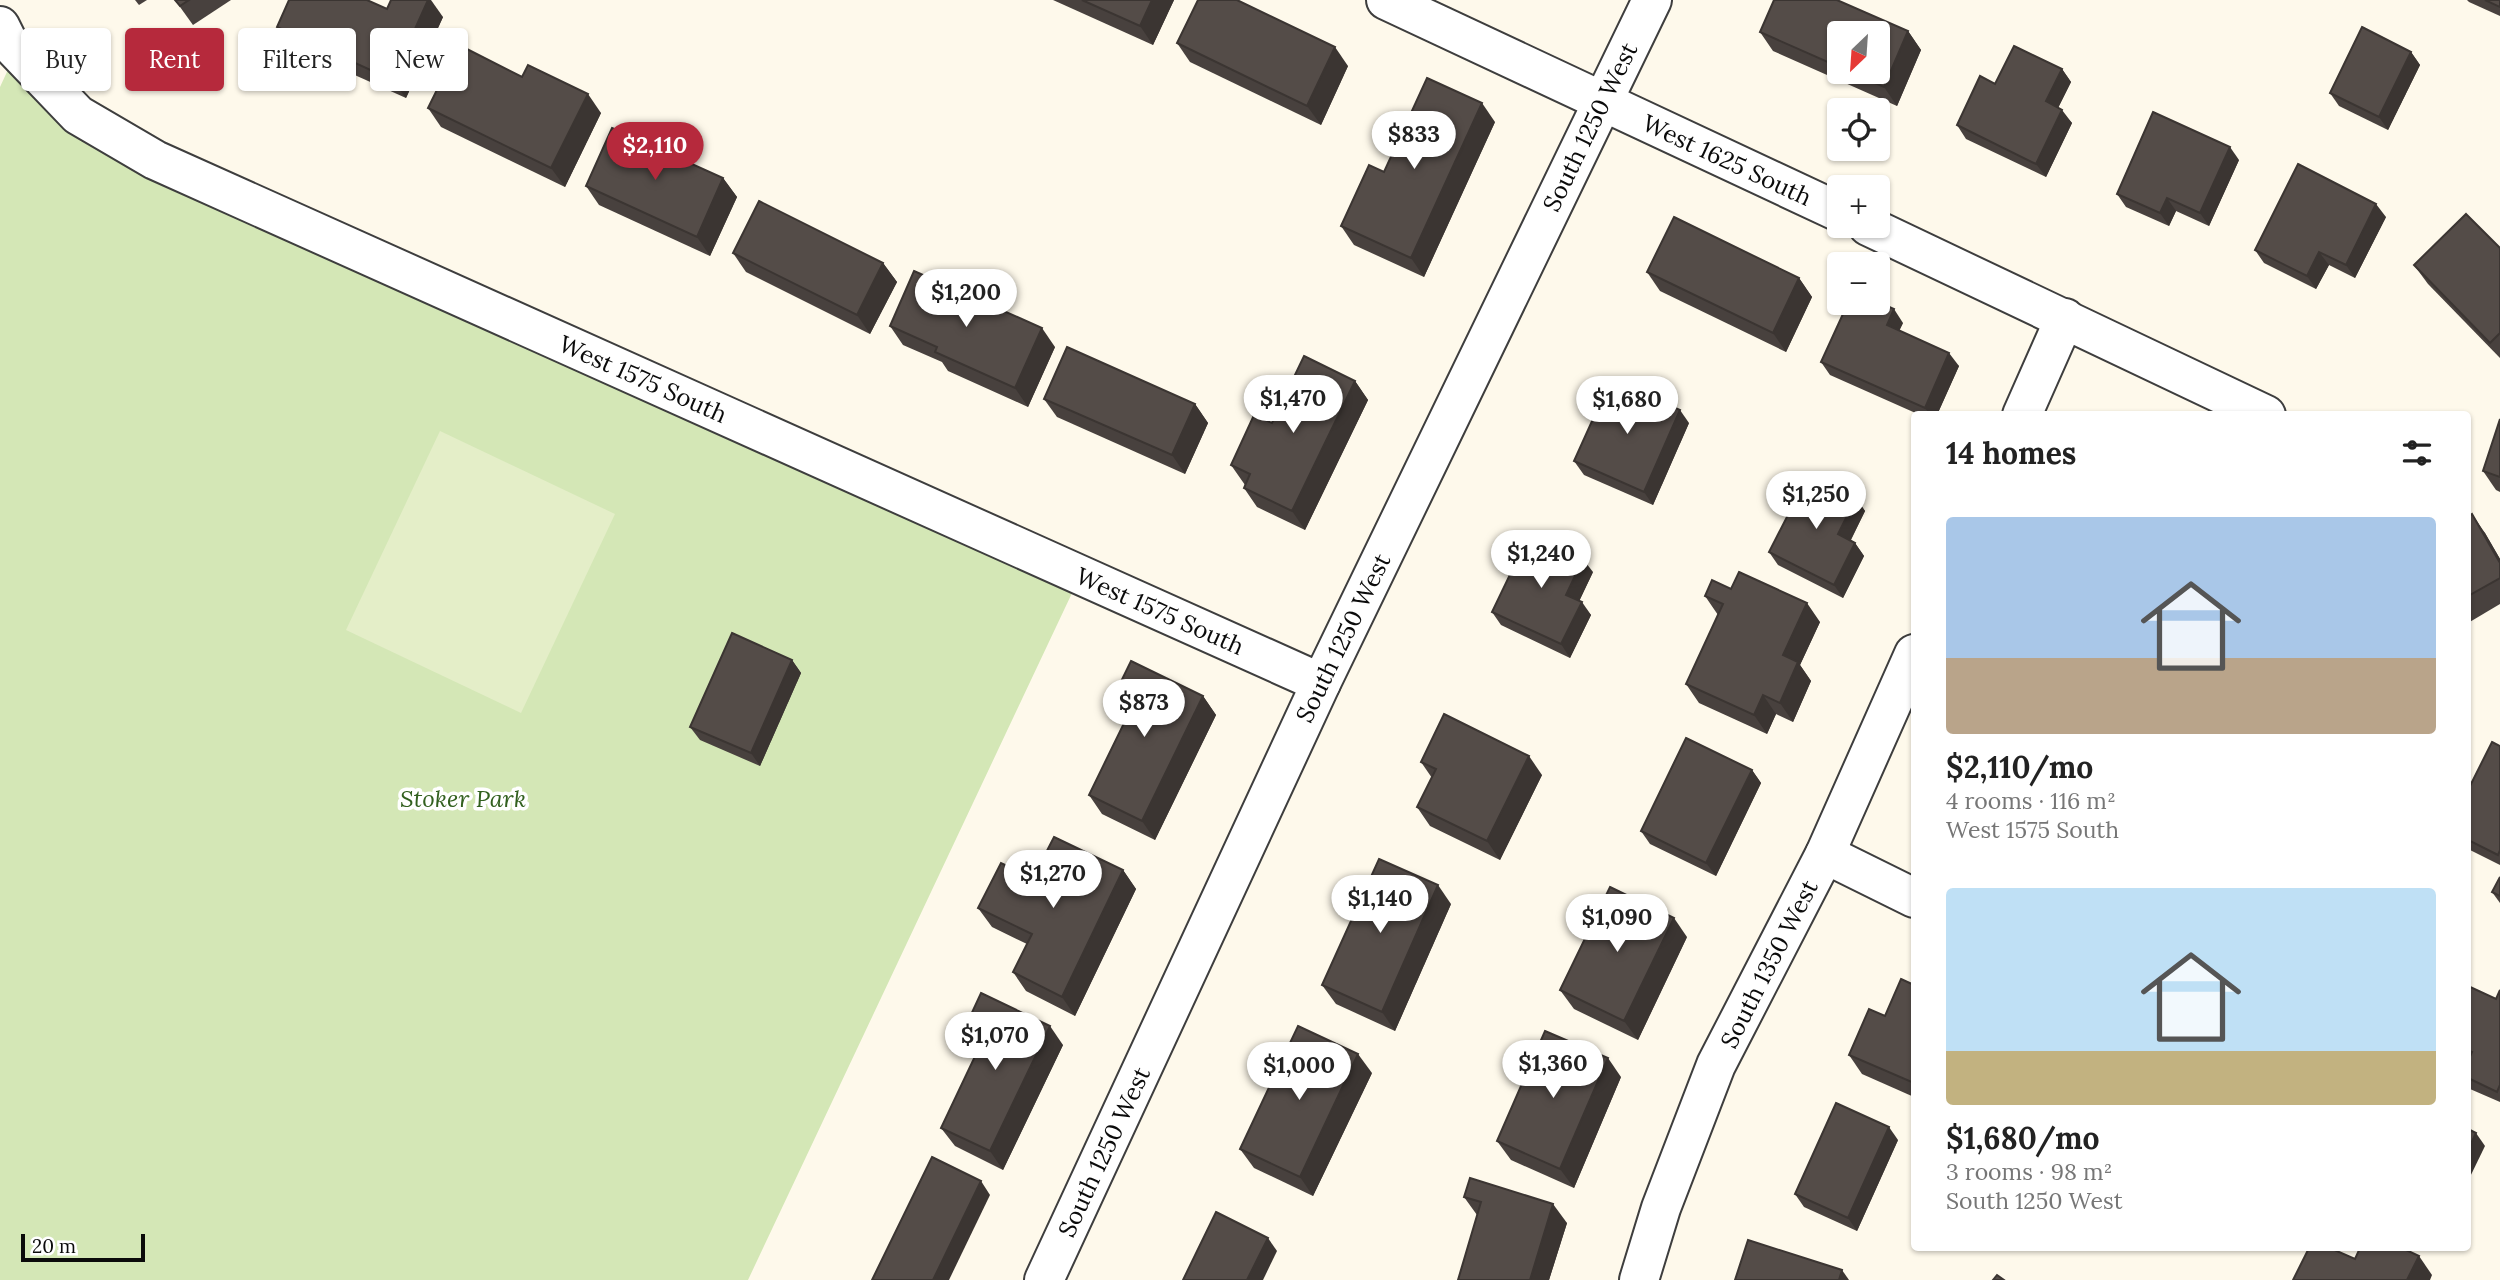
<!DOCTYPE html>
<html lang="en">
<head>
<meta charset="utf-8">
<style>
  :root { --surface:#fff; --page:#f6f6f6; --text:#222; --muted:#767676; --accent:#b6293c }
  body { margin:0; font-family:Lora,serif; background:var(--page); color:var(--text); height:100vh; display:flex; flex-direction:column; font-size:26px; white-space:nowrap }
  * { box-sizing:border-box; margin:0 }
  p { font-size:23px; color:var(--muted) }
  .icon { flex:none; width:38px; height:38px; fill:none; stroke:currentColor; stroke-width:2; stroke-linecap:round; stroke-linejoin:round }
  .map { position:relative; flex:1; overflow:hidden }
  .sheet { position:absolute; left:1911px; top:411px; width:560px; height:840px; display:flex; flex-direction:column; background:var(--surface); border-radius:7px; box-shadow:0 2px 5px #0004 }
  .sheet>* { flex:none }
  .hud { position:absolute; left:21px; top:28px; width:665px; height:63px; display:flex; gap:14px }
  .needle { width:46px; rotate:205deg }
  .fabs { position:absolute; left:1827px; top:21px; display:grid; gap:14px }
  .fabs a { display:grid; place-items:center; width:63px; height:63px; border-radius:7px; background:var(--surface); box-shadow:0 2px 5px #0004; font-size:35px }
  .scale { position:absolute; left:21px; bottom:18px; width:124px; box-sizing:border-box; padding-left:7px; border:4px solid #0b0b0b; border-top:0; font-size:19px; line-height:24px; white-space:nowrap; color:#0b0b0b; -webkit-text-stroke:5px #fff; paint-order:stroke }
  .price { position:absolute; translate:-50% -60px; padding:0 16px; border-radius:24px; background:#fff; color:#222; font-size:23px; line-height:46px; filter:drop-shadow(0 2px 4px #0008) }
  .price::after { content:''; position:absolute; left:50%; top:42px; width:21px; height:16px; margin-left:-10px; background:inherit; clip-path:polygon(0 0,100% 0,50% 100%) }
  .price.active { background:var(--accent); color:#fff }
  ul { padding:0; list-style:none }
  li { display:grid; align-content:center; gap:14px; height:371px; padding:0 35px }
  li span { display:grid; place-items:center; height:217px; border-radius:7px; color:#555 }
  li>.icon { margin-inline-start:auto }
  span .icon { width:126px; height:126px; fill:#fffc; stroke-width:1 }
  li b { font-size:30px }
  h2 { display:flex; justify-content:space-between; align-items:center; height:84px; padding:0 35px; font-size:30px }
  .pill { padding:0 24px; border-radius:7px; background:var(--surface); box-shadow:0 2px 5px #0004; font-size:24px; line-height:63px }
  .pill.active { background:var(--accent); color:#fff }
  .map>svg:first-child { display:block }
</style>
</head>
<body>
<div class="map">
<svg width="2500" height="1280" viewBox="0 0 2500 1280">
  <rect width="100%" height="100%" fill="#fef9eb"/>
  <polygon fill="#d4e7b6" points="12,61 94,119 1081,574 748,1280 0,1280 0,87"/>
  <polygon fill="#e4eec8" points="440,431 615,514 521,713 346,630"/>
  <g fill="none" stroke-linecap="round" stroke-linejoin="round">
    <g stroke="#3e3e3e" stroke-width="42">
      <g id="street">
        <polyline points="1386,0 1839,212"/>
        <polyline points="0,26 8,42 78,115 155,160 1321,683"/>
        <polyline points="1868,226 2266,415"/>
        <polyline points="2022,415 2065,318"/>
        <polyline points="1825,854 1914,898"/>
        <polyline points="1044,1280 1321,683 1652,0"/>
        <polyline points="1639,1280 1661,1208 1716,1065 1825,854 1914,654"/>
      </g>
    </g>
    <use href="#street" stroke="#fff" stroke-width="38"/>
  </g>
  <g fill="#48413e" fill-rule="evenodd">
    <polygon points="135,0 147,0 139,5"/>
    <polygon points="175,0 231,0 193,25"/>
    <polygon points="1053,0 1174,0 1153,45"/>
    <path d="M1774,0h63l71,31 13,19 -24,56 -124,-55 -13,-19zM1839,33h39v39h-39z"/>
    <polygon points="2467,0 2500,0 2500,16 2469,2"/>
    <polygon points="387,9 443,17 406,98 290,46 277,27"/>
    <polygon points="1177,43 1348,66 1321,125 1190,62"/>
    <polygon points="2411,52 2420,65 2388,130 2339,106 2330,93"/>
    <polygon points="2062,69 2071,82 2058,108 2072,123 2046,177 1966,139 1957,125 1995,84"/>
    <polygon points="522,77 601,113 565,187 441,127 428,108"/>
    <polygon points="1495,122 1424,277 1354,245 1341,226 1384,172"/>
    <polygon points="2239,160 2209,226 2176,211 2169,226 2126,207 2117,194"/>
    <polygon points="723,178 737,197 710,256 599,205 586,186"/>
    <polygon points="2386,217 2355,278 2329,265 2316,289 2264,263 2255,250"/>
    <polygon points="2500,248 2500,358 2428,284 2414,265"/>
    <polygon points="733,253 883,263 897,282 870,334 746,272"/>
    <polygon points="1647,272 1799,278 1812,297 1786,352 1660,291"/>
    <polygon points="1903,323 1899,330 1959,366 1937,415 1920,415 1830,375 1821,362"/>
    <polygon points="890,326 1055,347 1028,407 948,371 942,362 903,345"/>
    <polygon points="1355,381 1368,400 1305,530 1257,507 1244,488 1245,485 1231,465 1272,423"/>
    <polygon points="1044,399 1195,404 1208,423 1185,474 1057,417"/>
    <polygon points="2500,419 2500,492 2496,490 2483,471"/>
    <polygon points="1689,423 1653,505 1584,475 1574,461"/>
    <polygon points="1856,498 1865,511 1851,540 1855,543 1864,556 1843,598 1778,565 1769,552"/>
    <polygon points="2468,517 2485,533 2500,559 2500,604 2468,623"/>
    <polygon points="1593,572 1579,601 1591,615 1570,658 1501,625 1492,612"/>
    <polygon points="1731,589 1820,622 1800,665 1811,681 1793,722 1776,714 1767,734 1699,703 1686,684 1718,615 1705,596"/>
    <polygon points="792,660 801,673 760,766 700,740 690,727"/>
    <polygon points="1203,696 1216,715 1155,840 1102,814 1089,795 1124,723 1110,704"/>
    <polygon points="2500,746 2500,865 2468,849 2468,790"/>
    <polygon points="1421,762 1542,775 1500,860 1430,826 1417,807 1432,778"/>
    <polygon points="1752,770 1761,783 1716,876 1650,844 1641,831"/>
    <polygon points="1123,870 1136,889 1075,1016 1026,991 1013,972 1027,944 992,927 978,908 1033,878"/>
    <polygon points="2500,877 2500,903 2492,892"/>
    <polygon points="1451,904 1395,1031 1336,1004 1322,985"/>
    <polygon points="1687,937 1638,1040 1574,1009 1560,990"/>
    <polygon points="1914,985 1914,1097 1862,1074 1849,1055"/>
    <polygon points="2468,986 2496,999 2500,990 2500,1102 2470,1089 2468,1085"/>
    <polygon points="969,1019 1063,1045 1003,1170 955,1146 941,1128 984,1039"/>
    <polygon points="1372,1073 1313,1196 1254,1168 1240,1149"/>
    <polygon points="1621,1077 1574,1188 1511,1160 1497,1141"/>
    <polygon points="1898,1140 1857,1231 1804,1207 1795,1194"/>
    <polygon points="1464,1197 1567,1223 1549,1280 1458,1280 1477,1215"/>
  </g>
  <g fill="#3b3532">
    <polygon points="428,0 431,0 443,17 406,98 392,80"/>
    <polygon points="1152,0 1174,0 1153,45 1140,26"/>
    <polygon points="1908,31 1921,50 1897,106 1884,87"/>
    <polygon points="1335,47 1348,66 1321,125 1307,106"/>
    <polygon points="2411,52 2420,65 2388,130 2379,117"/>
    <polygon points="2062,69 2071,82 2055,114 2046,101"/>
    <polygon points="588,94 601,113 565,187 551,168"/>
    <polygon points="1482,103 1495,122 1424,277 1411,258"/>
    <polygon points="2062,110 2072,123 2046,177 2036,164"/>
    <polygon points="2230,147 2239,160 2209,226 2200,213"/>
    <polygon points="723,178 737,197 710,256 697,237"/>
    <polygon points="2167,198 2176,211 2169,226 2160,213"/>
    <polygon points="2376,204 2386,217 2355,278 2346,265"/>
    <polygon points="2319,252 2329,265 2316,289 2307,276"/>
    <polygon points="883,263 897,282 870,334 857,315"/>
    <polygon points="1799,278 1812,297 1786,352 1773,333"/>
    <polygon points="1894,309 1903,323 1896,338 1887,325"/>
    <polygon points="1042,328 1055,347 1028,407 1015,388"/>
    <polygon points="1949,353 1959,366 1937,415 1930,415 1925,408"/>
    <polygon points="1355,381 1368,400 1305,530 1292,511"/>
    <polygon points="1195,404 1208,423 1185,474 1172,455"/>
    <polygon points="1680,410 1689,423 1653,505 1644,492"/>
    <polygon points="1856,498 1865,511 1847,547 1838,534"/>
    <polygon points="2472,514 2485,533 2500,559 2500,563"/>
    <polygon points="1855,543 1864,556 1843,598 1834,585"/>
    <polygon points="1583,559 1593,572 1576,608 1566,595"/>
    <polygon points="1582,602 1591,615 1570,658 1561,644"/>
    <polygon points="1807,603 1820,622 1800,665 1811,681 1793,722 1780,703 1783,655"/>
    <polygon points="792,660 801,673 760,766 751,753"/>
    <polygon points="1763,695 1776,714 1767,734 1754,715"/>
    <polygon points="1203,696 1216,715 1155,840 1142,821"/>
    <polygon points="1529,756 1542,775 1500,860 1487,841"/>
    <polygon points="1752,770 1761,783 1716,876 1706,863"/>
    <polygon points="1123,870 1136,889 1075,1016 1062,997"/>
    <polygon points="1438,885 1451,904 1395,1031 1382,1012"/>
    <polygon points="1674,918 1687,937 1638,1040 1624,1021"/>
    <polygon points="1050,1026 1063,1045 1003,1170 990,1151"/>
    <polygon points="1358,1054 1372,1073 1313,1196 1300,1177"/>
    <polygon points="1608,1058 1621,1077 1574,1188 1560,1169"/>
    <polygon points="1889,1127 1898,1140 1857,1231 1848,1218"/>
    <polygon points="2476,1133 2485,1146 2468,1181 2468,1150"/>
    <polygon points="981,1181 990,1195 949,1280 933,1280"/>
    <polygon points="1553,1204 1567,1223 1549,1280 1530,1280"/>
    <polygon points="1268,1238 1277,1251 1263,1280 1247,1280"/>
    <polygon points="2419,1256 2432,1275 2430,1280 2407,1280"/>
    <polygon points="1842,1270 1849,1280 1839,1280"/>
  </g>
  <g fill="#544c48" stroke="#3b3532" stroke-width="2">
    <polygon points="175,0 189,0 180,6"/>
    <polygon points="289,0 367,0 387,9 391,0 428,0 392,80 277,27"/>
    <polygon points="1082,0 1152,0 1140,26"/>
    <polygon points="1198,0 1237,0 1335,47 1307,106 1177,43"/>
    <polygon points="1774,0 1837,0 1908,31 1884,87 1850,72 1878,72 1878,33 1839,33 1839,67 1760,32"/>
    <polygon points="2485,0 2500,0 2500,7"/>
    <polygon points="2362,27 2411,52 2379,117 2330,93"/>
    <polygon points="459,45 522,77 528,65 588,94 551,168 428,108"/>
    <polygon points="2014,46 2062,69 2046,101 2062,110 2036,164 1957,125 1980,76 1995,84"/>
    <polygon points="1427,78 1482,103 1411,258 1341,226 1369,165 1384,172"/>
    <polygon points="2153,112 2230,147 2200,213 2167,198 2160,213 2117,194"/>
    <polygon points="612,128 723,178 697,237 586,186"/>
    <polygon points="2298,164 2376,204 2346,265 2319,252 2307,276 2255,250"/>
    <polygon points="759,201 883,263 857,315 733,253"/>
    <polygon points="2466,214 2500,248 2500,333 2490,343 2414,265"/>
    <polygon points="1674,217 1799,278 1773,333 1647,272"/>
    <polygon points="914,271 1042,328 1015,388 935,352 937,347 890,326"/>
    <polygon points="1878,302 1894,309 1887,325 1949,353 1925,408 1821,362 1848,303"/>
    <polygon points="1067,347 1195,404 1172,455 1044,399"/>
    <polygon points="1304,356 1355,381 1292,511 1244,488 1250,474 1231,465 1254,415 1272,423"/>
    <polygon points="1611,379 1680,410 1644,492 1574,461"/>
    <polygon points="2500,419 2500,477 2483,471"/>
    <polygon points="1809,474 1856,498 1838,534 1855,543 1834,585 1769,552"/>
    <polygon points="2472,514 2500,563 2500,578 2468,596 2468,517"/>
    <polygon points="1530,533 1583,559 1566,595 1582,602 1561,644 1492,612"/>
    <polygon points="1739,572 1807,603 1783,655 1798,662 1780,703 1763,695 1754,715 1686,684 1723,604 1705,596 1712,580 1731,589"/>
    <polygon points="732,633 792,660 751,753 690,727"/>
    <polygon points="1131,661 1203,696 1142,821 1089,795 1129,713 1110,704"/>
    <polygon points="1444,714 1529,756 1487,841 1417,807 1436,769 1421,762"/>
    <polygon points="1686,738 1752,770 1706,863 1641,831"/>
    <polygon points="2492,742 2500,746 2500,850 2498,855 2468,840 2468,790"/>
    <polygon points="1054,837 1123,870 1062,997 1013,972 1032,934 978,908 1001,863 1033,878"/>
    <polygon points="1379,859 1438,885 1382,1012 1322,985"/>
    <polygon points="2500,877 2500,896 2492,892"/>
    <polygon points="1610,887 1674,918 1624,1021 1560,990"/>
    <polygon points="1901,979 1914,985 1914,1083 1849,1055 1869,1009 1885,1016"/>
    <polygon points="2468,986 2496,999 2500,990 2500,1085 2497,1092 2468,1078 2468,1061 2472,1052 2468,1050"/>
    <polygon points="981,993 1050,1026 990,1151 941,1128 988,1029 969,1019"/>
    <polygon points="1298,1026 1358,1054 1300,1177 1240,1149"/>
    <polygon points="1545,1031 1608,1058 1560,1169 1497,1141"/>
    <polygon points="1836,1103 1889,1127 1848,1218 1795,1194"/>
    <polygon points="2468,1129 2476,1133 2468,1150"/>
    <polygon points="932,1157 981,1181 933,1280 872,1280"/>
    <polygon points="1470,1178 1553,1204 1530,1280 1458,1280 1481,1202 1464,1197"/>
    <polygon points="1216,1212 1268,1238 1247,1280 1183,1280"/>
    <polygon points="1748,1240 1842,1270 1839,1280 1735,1280"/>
    <polygon points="2309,1248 2330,1248 2355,1259 2360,1248 2402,1248 2419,1256 2407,1280 2293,1280"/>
    <polygon points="1997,1275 2004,1280 1993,1280"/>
  </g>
  <g text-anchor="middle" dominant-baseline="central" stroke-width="7" stroke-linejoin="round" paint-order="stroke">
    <g font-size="24" fill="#0b0b0b" stroke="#fff">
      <text transform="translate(1590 127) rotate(-64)">South 1250 West</text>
      <text transform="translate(1727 160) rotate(25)">West 1625 South</text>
      <text transform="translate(643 379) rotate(24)">West 1575 South</text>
      <text transform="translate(1160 611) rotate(24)">West 1575 South</text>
      <text transform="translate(1343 638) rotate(-64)">South 1250 West</text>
      <text transform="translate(1769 964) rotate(-63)">South 1350 West</text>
      <text transform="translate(1104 1152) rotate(-65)">South 1250 West</text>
    </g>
    <g font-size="24" font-style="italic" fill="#32601f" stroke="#fff">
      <text x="463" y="798">Stoker Park</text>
    </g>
  </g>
</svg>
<div class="fabs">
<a><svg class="needle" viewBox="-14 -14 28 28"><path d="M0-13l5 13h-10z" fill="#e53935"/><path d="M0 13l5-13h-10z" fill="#767676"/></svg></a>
<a><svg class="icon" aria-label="locate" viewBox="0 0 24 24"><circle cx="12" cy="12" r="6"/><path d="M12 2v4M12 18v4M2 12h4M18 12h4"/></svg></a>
<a>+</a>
<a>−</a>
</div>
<div class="scale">20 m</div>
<b class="price" style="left:1414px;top:171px">$833</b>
<b class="price active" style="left:655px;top:182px">$2,110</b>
<b class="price" style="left:966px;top:329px">$1,200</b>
<b class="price" style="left:1293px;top:435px">$1,470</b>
<b class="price" style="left:1627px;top:436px">$1,680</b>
<b class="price" style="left:1816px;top:531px">$1,250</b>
<b class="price" style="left:1541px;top:590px">$1,240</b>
<b class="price" style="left:1144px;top:739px">$873</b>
<b class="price" style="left:1053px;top:910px">$1,270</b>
<b class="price" style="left:1380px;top:935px">$1,140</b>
<b class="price" style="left:1617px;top:954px">$1,090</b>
<b class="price" style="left:995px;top:1072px">$1,070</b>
<b class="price" style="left:1553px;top:1100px">$1,360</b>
<b class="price" style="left:1299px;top:1102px">$1,000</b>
<div class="hud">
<a class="pill">Buy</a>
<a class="pill active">Rent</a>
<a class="pill">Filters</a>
<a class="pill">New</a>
</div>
<section class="sheet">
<h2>14 homes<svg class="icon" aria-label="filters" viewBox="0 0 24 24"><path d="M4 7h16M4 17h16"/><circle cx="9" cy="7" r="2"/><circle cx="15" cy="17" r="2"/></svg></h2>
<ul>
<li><span style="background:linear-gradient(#a9c7e8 65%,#b9a48a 0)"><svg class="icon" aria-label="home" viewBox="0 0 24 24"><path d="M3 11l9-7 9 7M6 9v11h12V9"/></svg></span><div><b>$2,110/mo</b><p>4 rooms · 116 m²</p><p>West 1575 South</p></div></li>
<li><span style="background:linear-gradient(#bfe0f5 75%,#c2b280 0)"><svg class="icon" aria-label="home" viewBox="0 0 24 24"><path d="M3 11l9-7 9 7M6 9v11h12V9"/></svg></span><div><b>$1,680/mo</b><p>3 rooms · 98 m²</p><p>South 1250 West</p></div></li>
</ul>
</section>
</div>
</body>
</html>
